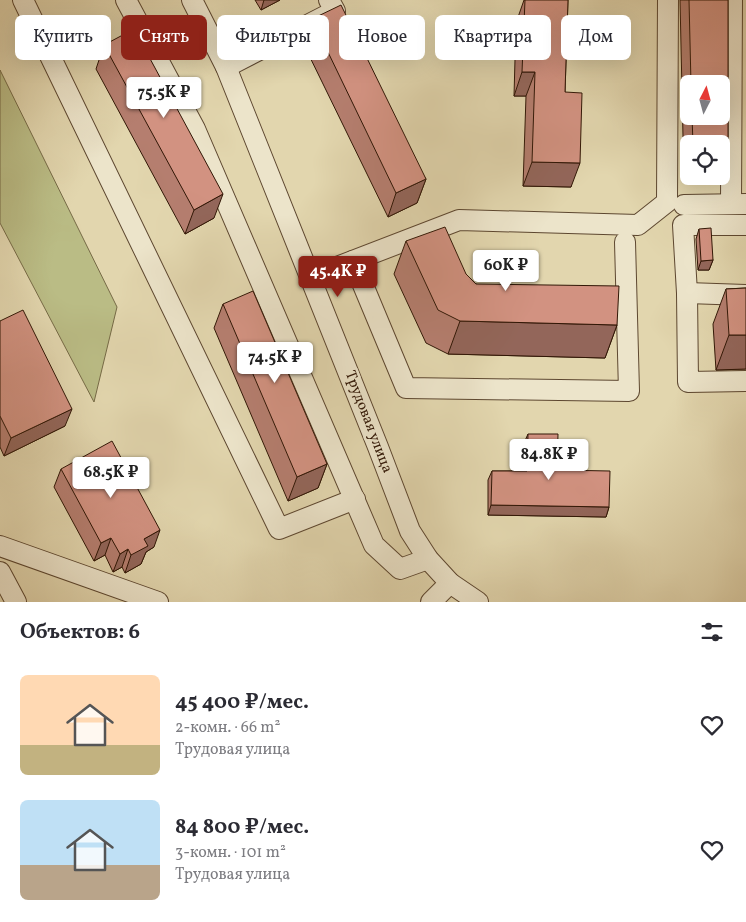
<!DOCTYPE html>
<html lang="ru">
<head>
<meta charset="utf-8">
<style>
  :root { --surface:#fff; --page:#f7f7f7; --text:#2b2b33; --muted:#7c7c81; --accent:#8f2418 }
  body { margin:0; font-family:Vollkorn,serif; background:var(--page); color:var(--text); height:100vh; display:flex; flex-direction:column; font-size:19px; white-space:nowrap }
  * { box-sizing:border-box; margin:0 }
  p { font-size:16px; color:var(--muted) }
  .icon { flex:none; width:28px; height:28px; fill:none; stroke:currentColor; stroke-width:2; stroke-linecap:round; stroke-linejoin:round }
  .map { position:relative; height:602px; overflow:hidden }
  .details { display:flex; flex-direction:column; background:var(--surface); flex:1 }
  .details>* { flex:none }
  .guide { position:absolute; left:15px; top:15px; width:716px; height:45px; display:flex; gap:10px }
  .needle { width:32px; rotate:6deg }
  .fabs { position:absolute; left:680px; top:75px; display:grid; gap:10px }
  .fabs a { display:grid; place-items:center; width:50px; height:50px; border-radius:8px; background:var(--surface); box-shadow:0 5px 20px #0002; font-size:25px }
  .price { position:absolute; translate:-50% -42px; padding:0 11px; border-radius:5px; background:#fff; color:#222; font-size:16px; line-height:32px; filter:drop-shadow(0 1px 2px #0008) }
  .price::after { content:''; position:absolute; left:50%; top:30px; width:15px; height:11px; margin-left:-8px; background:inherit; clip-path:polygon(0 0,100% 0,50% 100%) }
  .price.selected { background:var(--accent); color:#fff }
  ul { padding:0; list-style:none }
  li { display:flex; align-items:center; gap:15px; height:125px; padding:0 20px }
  li span { display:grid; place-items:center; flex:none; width:140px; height:100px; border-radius:8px; color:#555 }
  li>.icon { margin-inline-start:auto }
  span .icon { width:60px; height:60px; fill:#fffc; stroke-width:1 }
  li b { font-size:21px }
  h2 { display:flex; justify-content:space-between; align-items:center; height:60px; padding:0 20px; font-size:21px }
  .tag { padding:0 18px; border-radius:8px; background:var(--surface); box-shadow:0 5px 20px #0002; font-size:18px; line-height:45px }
  .tag.selected { background:var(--accent); color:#fff }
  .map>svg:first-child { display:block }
</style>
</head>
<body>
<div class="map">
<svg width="746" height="602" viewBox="0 0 746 602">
  <rect width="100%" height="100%" fill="#e2d6ae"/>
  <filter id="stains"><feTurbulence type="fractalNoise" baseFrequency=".004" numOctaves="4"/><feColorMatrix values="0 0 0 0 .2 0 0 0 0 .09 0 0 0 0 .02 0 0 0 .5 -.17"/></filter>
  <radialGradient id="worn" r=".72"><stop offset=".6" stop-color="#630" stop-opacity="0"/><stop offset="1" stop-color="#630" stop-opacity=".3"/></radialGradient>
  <polygon fill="#babc85" stroke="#766a46" points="0,70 117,307 94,402 0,223"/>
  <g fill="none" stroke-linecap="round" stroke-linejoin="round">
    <g stroke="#5d4730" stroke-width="22">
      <g id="minor">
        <polyline points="23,0 279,529 355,499"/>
        <polyline points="126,0 195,129 374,545 400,569 428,559"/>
        <polyline points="192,0 226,67 378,447 410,531 428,559 450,583 478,602"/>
        <polyline points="226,67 335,11 329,0"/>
        <polyline points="731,204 732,0"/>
        <polyline points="684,205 746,204"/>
        <polyline points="746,225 683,225 687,293 688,382 746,381"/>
        <polyline points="353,261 406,388 629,391 625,242"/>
        <polyline points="311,277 459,220 638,225 667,202 668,0"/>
        <polyline points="687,293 746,295"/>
        <polyline points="0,546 158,602"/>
        <polyline points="0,572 16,602"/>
        <polyline points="431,602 450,583"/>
      </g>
    </g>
    <use href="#minor" stroke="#ece4ca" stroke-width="20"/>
  </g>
  <g fill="#b57e6f" stroke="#311706" fill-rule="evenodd">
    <polygon points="255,0 280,0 261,10"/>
    <polygon points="524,0 568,0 565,92 571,187 523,186 526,96 514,96 516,23"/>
    <path d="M680,0h48v157l-7,19v-32h-32v32l30,5 -35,1zM689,84h32v32h-32z"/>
    <polygon points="312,19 426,179 417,203 388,217 303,43"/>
    <polygon points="104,45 214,218 185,234 96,69"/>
    <polygon points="699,229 713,260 709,270 698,270 696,239"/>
    <polygon points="406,241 466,274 476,284 617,325 605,358 448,354 426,343 394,274"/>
    <polygon points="746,288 746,369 716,370 713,324 726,289"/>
    <polygon points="223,304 327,464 318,488 288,501 214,328"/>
    <polygon points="0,321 65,426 4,456 0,447"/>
    <polygon points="528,434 557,470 609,507 606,517 488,515 488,480 492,471 524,471 524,443"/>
    <polygon points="61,469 154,547 146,552 141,564 125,573 122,567 113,572 105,555 94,561 54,487"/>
  </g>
  <g fill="#93665a" stroke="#311706">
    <polygon points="264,0 280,0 261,10"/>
    <polygon points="522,72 535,72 526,96 514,96"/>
    <polygon points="728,157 721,176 721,158"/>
    <polygon points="532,162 580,163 571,187 523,186"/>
    <polygon points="689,170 689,176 721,176 719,181 684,182"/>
    <polygon points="426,179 417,203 388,217 396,193"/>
    <polygon points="223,194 214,218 185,234 194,210"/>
    <polygon points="713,260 709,270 698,270 701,261"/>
    <polygon points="460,321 617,325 605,358 448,354"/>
    <polygon points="729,335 746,335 746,369 716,370"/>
    <polygon points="72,409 65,426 4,456 11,438"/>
    <polygon points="327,464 318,488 288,501 297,477"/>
    <polygon points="491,505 609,507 606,517 488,515"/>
    <polygon points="160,530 154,547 146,552 141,564 125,573 131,555 144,539"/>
    <polygon points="111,538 105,555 94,561 101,543"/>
    <polygon points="128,549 122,567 113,572 120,554"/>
  </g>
  <g fill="#d29281" stroke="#311706">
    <polygon points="525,0 568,0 565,92 582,93 580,163 532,162 535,72 522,72"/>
    <polygon points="689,0 728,0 728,157 721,158 721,144 693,144 692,116 721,116 721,84 691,84"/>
    <polygon points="341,5 426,179 396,193 312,19"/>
    <polygon points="134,29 223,194 194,210 104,45"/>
    <polygon points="445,227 466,274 476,284 619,286 617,325 460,321 438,310 406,241"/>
    <polygon points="711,228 713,260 701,261 699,229"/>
    <polygon points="746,288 746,335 729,335 726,289"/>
    <polygon points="253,291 327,464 297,477 223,304"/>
    <polygon points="23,310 72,409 11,438 0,416 0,321"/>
    <polygon points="528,434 558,434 557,470 610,471 609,507 491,505 492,471 527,471"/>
    <polygon points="112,441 160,530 144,539 148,546 131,555 128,549 120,554 111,538 101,543 61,469"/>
  </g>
  <g text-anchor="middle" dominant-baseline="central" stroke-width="5" stroke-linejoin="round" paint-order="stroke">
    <g font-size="15" fill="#311706" stroke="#ece4ca">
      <text transform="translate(368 422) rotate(69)">Трудовая улица</text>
    </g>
  </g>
  <rect width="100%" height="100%" filter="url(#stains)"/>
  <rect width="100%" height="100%" fill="url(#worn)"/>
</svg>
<div class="fabs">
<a><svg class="needle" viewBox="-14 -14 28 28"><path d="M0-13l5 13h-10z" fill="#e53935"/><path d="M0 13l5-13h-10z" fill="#7c7c81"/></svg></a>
<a><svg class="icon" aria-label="locate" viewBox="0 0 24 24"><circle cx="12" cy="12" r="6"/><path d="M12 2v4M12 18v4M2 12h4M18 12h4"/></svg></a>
</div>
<b class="price" style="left:164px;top:119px">75.5K ₽</b>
<b class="price" style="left:506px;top:292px">60K ₽</b>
<b class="price selected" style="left:338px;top:298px">45.4K ₽</b>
<b class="price" style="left:275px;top:384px">74.5K ₽</b>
<b class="price" style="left:549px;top:481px">84.8K ₽</b>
<b class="price" style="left:111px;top:499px">68.5K ₽</b>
<div class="guide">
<a class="tag">Купить</a>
<a class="tag selected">Снять</a>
<a class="tag">Фильтры</a>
<a class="tag">Новое</a>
<a class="tag">Квартира</a>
<a class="tag">Дом</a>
</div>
</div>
<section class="details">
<h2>Объектов: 6<svg class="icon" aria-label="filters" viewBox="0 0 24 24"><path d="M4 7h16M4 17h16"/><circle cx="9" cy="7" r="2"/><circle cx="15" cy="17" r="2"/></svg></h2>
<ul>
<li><span style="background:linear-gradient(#ffd9b3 70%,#c2b280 0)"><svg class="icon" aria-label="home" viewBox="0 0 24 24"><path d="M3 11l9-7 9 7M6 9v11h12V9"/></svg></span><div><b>45 400 ₽/мес.</b><p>2-комн. · 66 m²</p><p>Трудовая улица</p></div><svg class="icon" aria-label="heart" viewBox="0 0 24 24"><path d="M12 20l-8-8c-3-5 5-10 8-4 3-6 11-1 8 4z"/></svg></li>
<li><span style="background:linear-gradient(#bfe0f5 65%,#b9a48a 0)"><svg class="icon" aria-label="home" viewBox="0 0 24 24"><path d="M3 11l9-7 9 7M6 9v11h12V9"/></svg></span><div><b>84 800 ₽/мес.</b><p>3-комн. · 101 m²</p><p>Трудовая улица</p></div><svg class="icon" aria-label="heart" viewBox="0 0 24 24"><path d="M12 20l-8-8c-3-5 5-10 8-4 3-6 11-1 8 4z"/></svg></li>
</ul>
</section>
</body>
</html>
